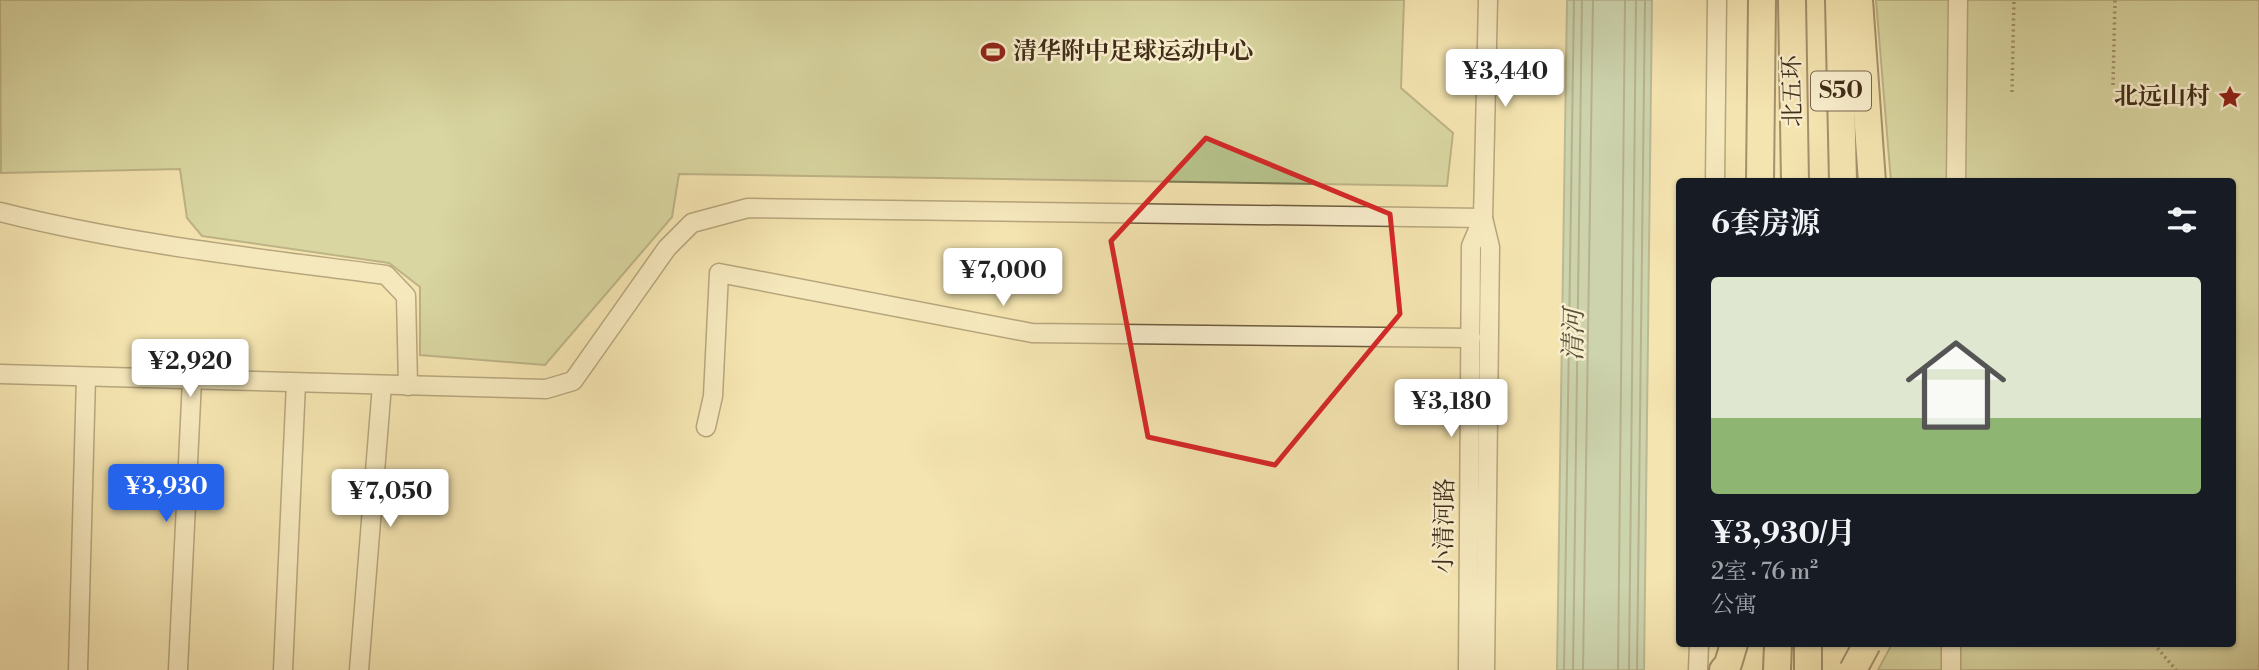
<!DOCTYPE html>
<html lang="zh">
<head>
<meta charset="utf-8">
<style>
  :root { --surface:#171b24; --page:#20242c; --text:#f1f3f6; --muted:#9ea1a6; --line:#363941; --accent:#2563eb }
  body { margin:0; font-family:"Libre Bodoni","Noto Serif SC",serif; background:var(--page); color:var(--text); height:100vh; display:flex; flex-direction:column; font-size:26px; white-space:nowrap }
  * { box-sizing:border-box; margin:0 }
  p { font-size:23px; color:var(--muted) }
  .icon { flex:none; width:38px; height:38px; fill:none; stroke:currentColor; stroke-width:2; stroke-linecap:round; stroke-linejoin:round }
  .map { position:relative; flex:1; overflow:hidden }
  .panel { position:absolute; left:1676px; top:178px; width:560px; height:469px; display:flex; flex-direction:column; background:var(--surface); border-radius:7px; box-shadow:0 2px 5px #0004 }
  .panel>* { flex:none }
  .price { position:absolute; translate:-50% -60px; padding:0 16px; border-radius:7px; background:#fff; color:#222; font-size:23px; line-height:46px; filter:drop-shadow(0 2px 4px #0008) }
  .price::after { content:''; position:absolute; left:50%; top:42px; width:21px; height:16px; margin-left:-10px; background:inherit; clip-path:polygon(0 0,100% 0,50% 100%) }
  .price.selected { background:var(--accent); color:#fff }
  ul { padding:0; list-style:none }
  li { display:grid; align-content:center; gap:14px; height:371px; padding:0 35px }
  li+li { border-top:2px solid var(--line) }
  li span { display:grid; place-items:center; height:217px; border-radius:7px; color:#555 }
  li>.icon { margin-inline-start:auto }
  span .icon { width:126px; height:126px; fill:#fffc; stroke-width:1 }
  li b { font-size:30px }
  h2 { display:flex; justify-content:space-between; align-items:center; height:84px; padding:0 35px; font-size:30px }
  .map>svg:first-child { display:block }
</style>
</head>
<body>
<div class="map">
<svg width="2259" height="670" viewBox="0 0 2259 670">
  <rect width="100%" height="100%" fill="#f4e4b0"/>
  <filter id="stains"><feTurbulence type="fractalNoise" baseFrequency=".00286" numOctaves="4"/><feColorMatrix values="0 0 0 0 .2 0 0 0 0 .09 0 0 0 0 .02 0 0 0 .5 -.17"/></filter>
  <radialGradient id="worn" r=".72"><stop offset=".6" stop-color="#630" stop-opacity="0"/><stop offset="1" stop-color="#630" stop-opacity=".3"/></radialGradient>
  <g fill="#b8c58e" stroke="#7c7953" stroke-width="2">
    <polygon points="0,0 1404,0 1401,88 1453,133 1447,186 679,174 672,217 545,365 420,355 420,287 389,263 202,236 187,218 180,169 1,173"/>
    <polygon points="1876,0 2259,0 2259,670 1878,670 1892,644 2233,644 2233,182 1891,182"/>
  </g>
  <polygon fill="#9cbfa8" stroke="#78856e" stroke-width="2" points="1567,0 1652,0 1644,670 1557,670"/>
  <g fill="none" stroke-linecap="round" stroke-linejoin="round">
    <g stroke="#6e7660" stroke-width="2">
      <polyline points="1564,670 1574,0"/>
      <polyline points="1573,670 1582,0"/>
      <polyline points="1583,670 1593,0"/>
      <polyline points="1618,670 1625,0"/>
      <polyline points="1629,670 1636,0"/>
      <polyline points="1637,670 1645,0"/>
    </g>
    <g stroke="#6e5b3e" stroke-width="21">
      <g id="minor">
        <polyline points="1715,182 1717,0"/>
        <polyline points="1956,182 1958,0"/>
        <path d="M0,212c126,32 257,46 386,63l20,21 2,90"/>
        <polyline points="0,374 546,389 573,381 667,248 692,223 748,208 1483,218"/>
        <polyline points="706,427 713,396 719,273 1032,333 1471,338"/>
        <polyline points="78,670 86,377"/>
        <polyline points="178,670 192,380"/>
        <polyline points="283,670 296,383"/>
        <polyline points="359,670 382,385"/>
        <polyline points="1468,670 1471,246 1483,218"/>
        <polyline points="1485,670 1490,247 1483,218 1488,0"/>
        <polyline points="1698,670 1699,644"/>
        <polyline points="1951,670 1951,644"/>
      </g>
    </g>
    <g stroke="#412d18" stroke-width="30">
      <g id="highway">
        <polyline points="1792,0 1795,182"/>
        <polyline points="1839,0 1843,182"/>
        <polyline points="1859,0 1872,182"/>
        <polyline points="1760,182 1762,0"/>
        <polyline points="1808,644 1808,670"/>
        <polyline points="1723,670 1728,664 1734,644"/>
        <polyline points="1777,670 1778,644"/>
      </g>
    </g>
    <g stroke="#412d18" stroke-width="3.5" stroke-dasharray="2 3.5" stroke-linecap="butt">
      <polyline points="2113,85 2115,0"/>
      <polyline points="2012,92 2014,0"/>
      <polyline points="2154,644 2176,670"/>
    </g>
    <use href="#minor" stroke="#f8edcc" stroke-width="18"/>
    <use href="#highway" stroke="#f4e4b0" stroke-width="26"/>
    <g stroke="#412d18" stroke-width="30" stroke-linecap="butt">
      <polyline id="highway-bridge" points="1853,670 1867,644"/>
    </g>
    <use href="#highway-bridge" stroke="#f4e4b0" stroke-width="26"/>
  </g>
  <path d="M0 0H2259V670H0ZM1206,138l184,76 10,100 -125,151 -127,-28 -37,-196z" fill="#f4e4b0" fill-opacity=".55" fill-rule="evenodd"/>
  <path fill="none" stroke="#d62828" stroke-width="5" stroke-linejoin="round" d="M1206,138l184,76 10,100 -125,151 -127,-28 -37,-196z"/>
  <defs>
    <g id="stadium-bare" transform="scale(1.89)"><path d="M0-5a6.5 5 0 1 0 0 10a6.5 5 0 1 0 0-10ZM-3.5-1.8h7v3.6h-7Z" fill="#8f2418" stroke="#f8edcc" stroke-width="2.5" paint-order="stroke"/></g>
    <g id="sight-bare" transform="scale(1.89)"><path d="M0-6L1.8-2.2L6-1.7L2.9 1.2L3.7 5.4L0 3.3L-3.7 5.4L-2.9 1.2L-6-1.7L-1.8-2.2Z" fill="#8f2418" stroke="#f8edcc" stroke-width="2.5" paint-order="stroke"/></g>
  </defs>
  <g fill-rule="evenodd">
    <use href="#stadium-bare" x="993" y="52"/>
    <use href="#sight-bare" x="2230" y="97"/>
  </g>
  <g text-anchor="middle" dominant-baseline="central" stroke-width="5" stroke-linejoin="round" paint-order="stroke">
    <rect fill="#f8edcc" stroke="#78674e" stroke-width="2" x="1811" y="71.5" width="60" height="39" rx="5"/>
    <g font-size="23" font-weight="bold" fill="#412d18">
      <text x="1841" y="91">S50</text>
    </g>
    <g font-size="24" font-weight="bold" fill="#412d18" stroke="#f8edcc" text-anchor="start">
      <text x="1013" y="52">清华附中足球运动中心</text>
      <text x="2210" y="97" text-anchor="end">北远山村</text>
    </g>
    <g font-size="24" fill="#412d18" stroke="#f8edcc">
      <text transform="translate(1793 91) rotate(-91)">北五环</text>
      <text transform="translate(1445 526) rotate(-89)">小清河路</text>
    </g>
    <g font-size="26" font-style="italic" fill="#58523c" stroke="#f8edcc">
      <text transform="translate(1574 335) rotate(-89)">清河</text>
    </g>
  </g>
  <rect width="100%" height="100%" filter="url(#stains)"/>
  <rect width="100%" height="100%" fill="url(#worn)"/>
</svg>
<b class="price" style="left:1505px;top:109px">¥3,440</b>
<b class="price" style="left:1003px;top:308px">¥7,000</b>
<b class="price" style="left:190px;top:399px">¥2,920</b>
<b class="price" style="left:1451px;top:439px">¥3,180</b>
<b class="price selected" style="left:166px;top:524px">¥3,930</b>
<b class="price" style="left:390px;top:529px">¥7,050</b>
<section class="panel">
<h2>6套房源<svg class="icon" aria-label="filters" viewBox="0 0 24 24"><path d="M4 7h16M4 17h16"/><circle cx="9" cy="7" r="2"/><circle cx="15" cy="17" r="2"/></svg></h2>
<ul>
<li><span style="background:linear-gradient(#dfe7d0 65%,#8fb573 0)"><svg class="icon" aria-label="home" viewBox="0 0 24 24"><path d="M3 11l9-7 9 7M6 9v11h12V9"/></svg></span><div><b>¥3,930/月</b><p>2室 · 76 m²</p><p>公寓</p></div></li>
</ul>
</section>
</div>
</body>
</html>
